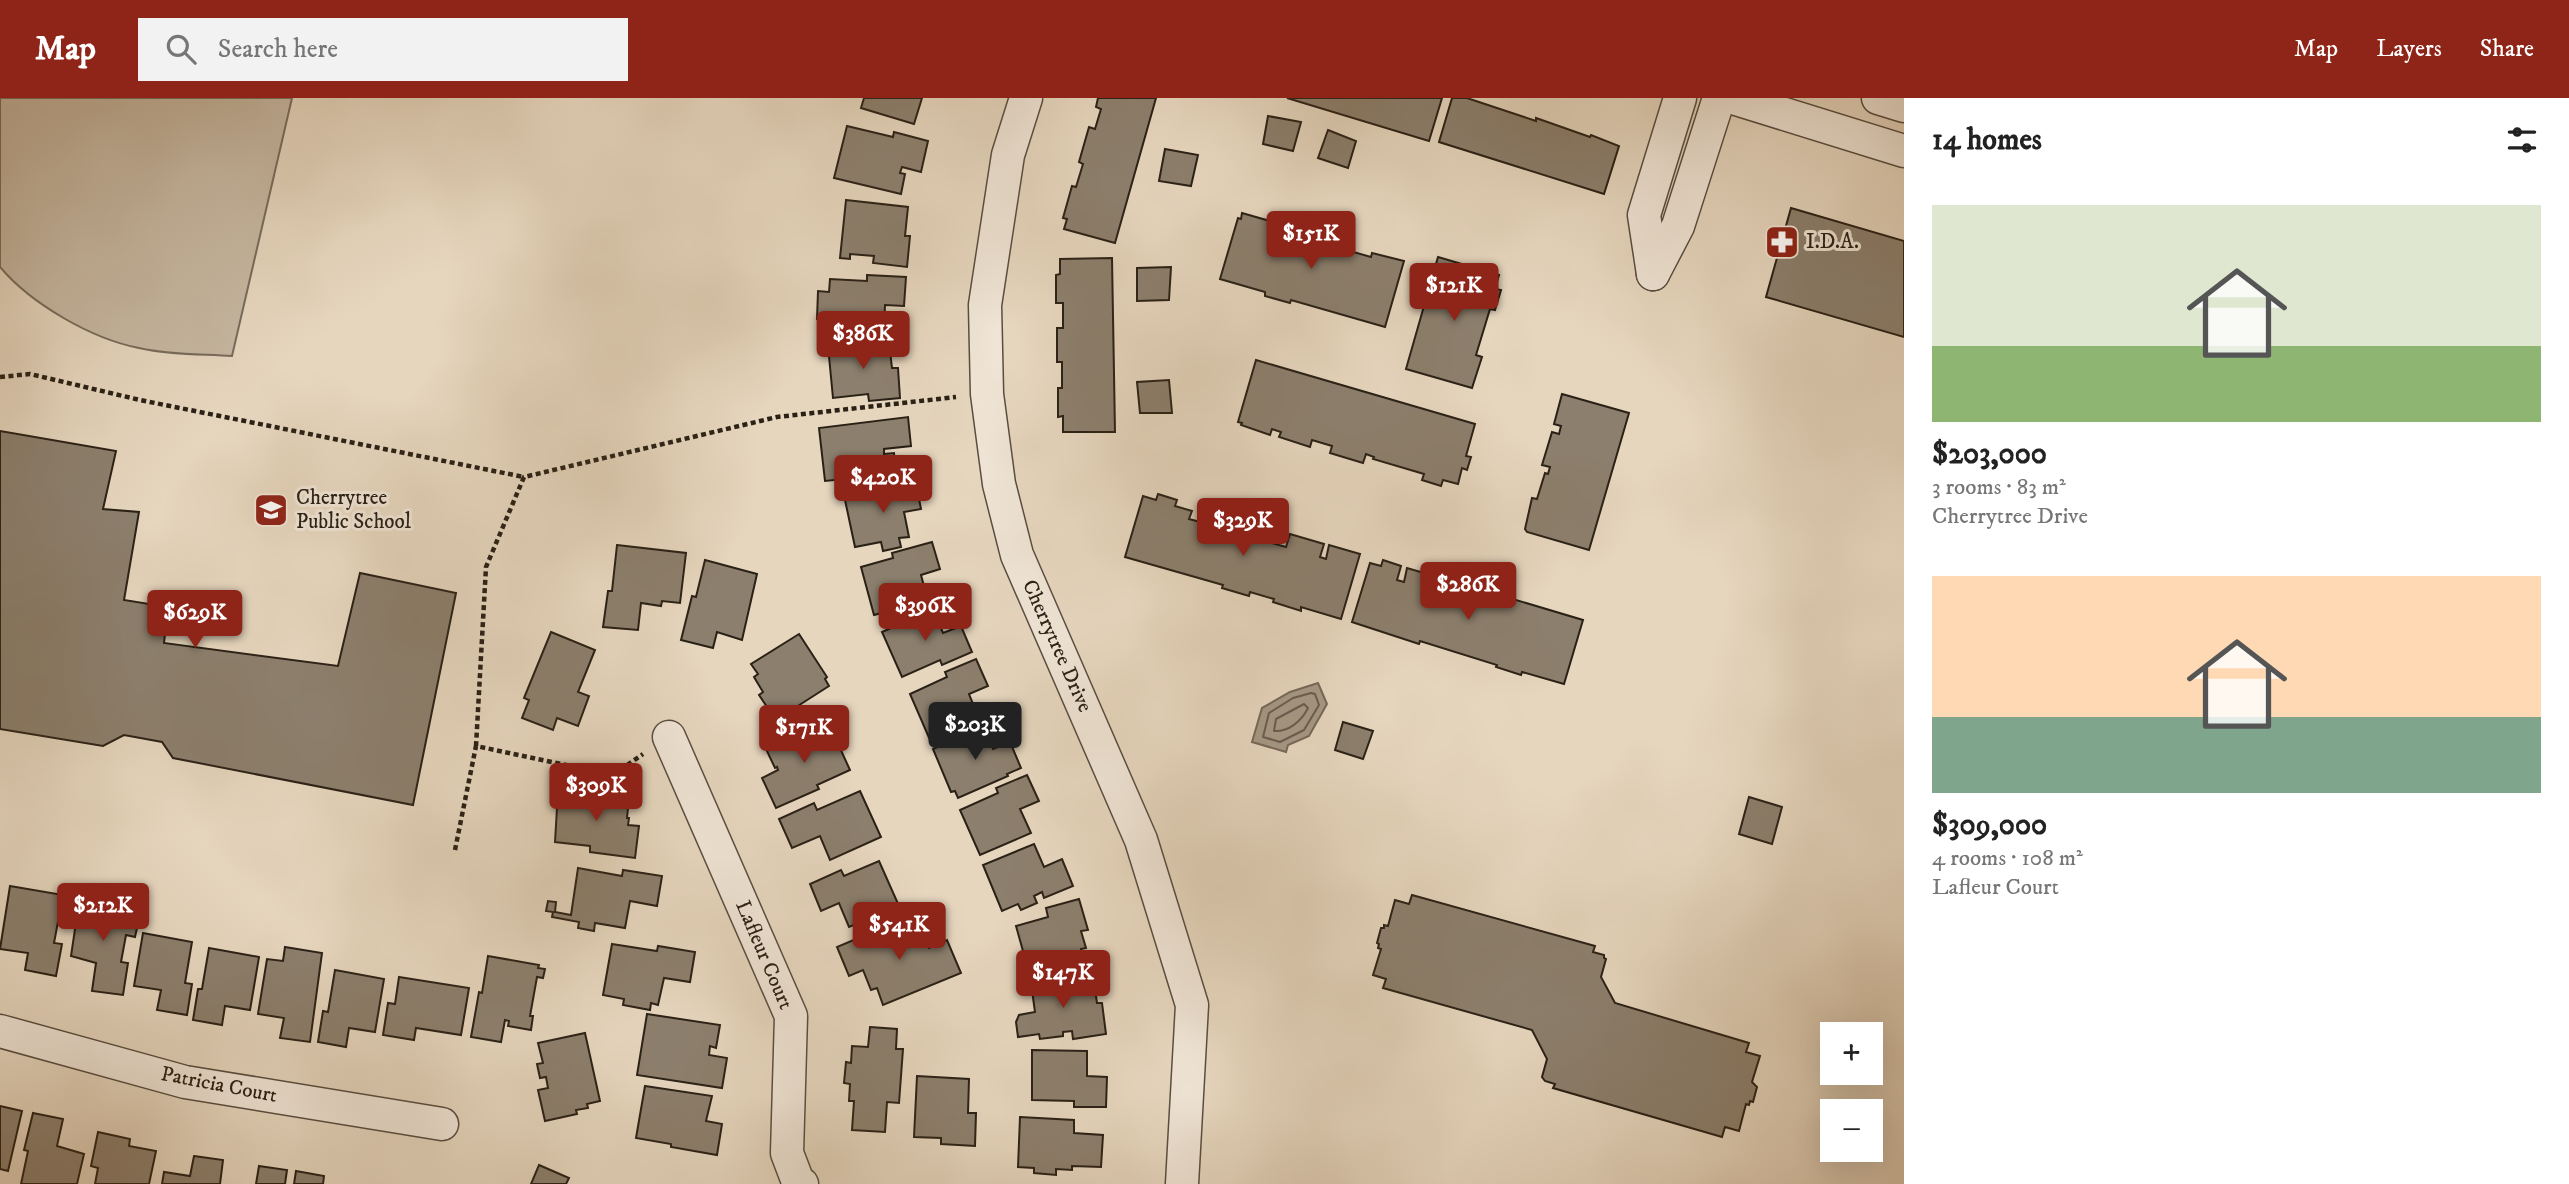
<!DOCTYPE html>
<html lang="en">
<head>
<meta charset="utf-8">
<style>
  :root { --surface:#fff; --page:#f2f2f2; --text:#222; --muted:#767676; --accent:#8f2418 }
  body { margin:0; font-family:"IM FELL DW Pica",serif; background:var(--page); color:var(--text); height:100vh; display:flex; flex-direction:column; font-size:26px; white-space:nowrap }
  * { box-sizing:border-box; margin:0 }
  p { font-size:23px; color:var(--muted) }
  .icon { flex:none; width:38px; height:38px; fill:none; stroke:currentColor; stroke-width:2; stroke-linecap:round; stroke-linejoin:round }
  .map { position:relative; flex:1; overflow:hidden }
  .drawer { display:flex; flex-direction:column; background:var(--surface); width:665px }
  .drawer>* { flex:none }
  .buttons { position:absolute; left:1820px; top:924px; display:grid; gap:14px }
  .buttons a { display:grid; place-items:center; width:63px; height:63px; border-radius:0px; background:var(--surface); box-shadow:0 7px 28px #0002; font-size:35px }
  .price { position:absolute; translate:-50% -60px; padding:0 16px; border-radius:7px; background:var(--accent); color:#fff; font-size:23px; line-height:46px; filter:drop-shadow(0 2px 4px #0008) }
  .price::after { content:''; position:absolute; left:50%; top:42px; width:21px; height:16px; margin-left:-10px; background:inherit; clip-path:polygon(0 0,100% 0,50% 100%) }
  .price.current { background:#222; color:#fff }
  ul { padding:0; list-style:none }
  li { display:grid; align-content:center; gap:14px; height:371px; padding:0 28px }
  li span { display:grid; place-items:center; height:217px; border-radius:0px; color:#555 }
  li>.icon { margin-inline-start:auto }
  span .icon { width:126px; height:126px; fill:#fffc; stroke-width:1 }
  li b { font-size:30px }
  h2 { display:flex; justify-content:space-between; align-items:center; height:84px; padding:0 28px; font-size:30px }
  header { display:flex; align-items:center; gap:42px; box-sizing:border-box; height:98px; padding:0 35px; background:var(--accent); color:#fff }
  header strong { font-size:33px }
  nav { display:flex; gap:38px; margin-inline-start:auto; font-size:24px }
  .search { width:490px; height:63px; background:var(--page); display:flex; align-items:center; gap:18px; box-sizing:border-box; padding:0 24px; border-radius:0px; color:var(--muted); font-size:26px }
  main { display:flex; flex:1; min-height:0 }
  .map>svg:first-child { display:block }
</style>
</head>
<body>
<header>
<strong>Map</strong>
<div class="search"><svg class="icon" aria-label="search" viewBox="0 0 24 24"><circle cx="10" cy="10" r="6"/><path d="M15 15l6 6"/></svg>Search here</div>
<nav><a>Map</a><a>Layers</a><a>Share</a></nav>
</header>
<main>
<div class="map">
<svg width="1904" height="1086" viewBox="0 0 1904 1086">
  <rect width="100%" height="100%" fill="#e6d6be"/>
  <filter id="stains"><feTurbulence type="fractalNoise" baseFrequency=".00286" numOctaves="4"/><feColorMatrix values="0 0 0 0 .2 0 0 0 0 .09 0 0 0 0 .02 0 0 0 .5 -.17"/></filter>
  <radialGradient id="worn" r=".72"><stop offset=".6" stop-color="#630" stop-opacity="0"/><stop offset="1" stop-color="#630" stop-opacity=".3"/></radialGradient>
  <path fill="#c6b7a1" stroke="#786c5c" stroke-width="2" d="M0,0h292l-60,258c-30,-2 -63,-1 -93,-8 -47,-9 -108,-44 -139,-81z"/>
  <polygon fill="#a69885" stroke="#746859" stroke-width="2" points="1318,585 1327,606 1309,638 1288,647 1286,654 1252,644 1262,610 1290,594"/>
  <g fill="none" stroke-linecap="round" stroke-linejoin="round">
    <g stroke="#685c4e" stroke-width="2">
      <polygon points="1311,595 1315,596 1319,607 1304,632 1280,644 1263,639 1269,615 1293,600"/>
      <path d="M1304,606l4,4c-7,14 -20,24 -34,23l2,-12z"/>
    </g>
  </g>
  <g fill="#8c7f6d" stroke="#2a2116" stroke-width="2">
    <polygon points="864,0 922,0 914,26 861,10"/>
    <polygon points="1098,0 1156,0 1115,145 1064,131 1067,121 1063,120 1072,88 1076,89 1083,66 1079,64 1089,29 1095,31 1101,11 1096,9"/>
    <polygon points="1287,0 1442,0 1429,43"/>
    <polygon points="1452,0 1467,0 1536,23 1536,20 1590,39 1591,37 1619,48 1604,96 1439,44"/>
    <polygon points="1268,18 1301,24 1293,53 1263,46"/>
    <polygon points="847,28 893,39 894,34 928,43 921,74 902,69 900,75 905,76 901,96 834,80"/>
    <polygon points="1328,32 1356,43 1348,70 1318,60"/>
    <polygon points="1165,51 1198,57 1191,88 1159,83"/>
    <polygon points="846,102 908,109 905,138 910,138 907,169 873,165 874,158 850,156 850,161 840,160"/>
    <polygon points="1791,110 1904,143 1904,239 1766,199"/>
    <polygon points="1242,115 1315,136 1312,144 1322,147 1322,145 1371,159 1372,155 1404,163 1385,229 1291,202 1290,205 1265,198 1265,194 1220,181 1238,120 1241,121"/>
    <polygon points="1438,159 1499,177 1495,191 1501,192 1495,212 1490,211 1476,257 1482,259 1472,290 1406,271"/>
    <polygon points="1112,160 1115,334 1063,334 1063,318 1058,319 1058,290 1062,290 1062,264 1057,264 1057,230 1063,230 1063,205 1056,205 1056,177 1060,176 1060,161"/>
    <polygon points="1171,169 1169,202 1137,203 1137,170"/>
    <polygon points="867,177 906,179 904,208 885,207 884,233 828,231 828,222 817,221 818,193 829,194 830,181 867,183"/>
    <polygon points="884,242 885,254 890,253 892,270 898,270 900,300 869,303 868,296 833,300 828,248"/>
    <polygon points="1256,262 1475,326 1466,358 1471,359 1467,372 1462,370 1458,386 1443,382 1441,388 1422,382 1424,376 1373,361 1374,359 1366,356 1363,365 1330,355 1332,348 1312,342 1310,349 1279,339 1281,334 1272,331 1270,337 1241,327 1242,325 1238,324"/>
    <polygon points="1169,282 1172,315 1140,315 1137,284"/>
    <polygon points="1562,296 1629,315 1589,452 1527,434 1525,431 1532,400 1537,401 1545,375 1548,376 1550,369 1542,367 1552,334 1559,336 1561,328 1554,326"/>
    <polygon points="908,319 911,348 884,351 884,356 894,355 896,376 825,383 819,330"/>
    <polygon points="0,333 116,353 103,411 139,414 124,502 168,509 164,545 338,568 360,475 456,495 413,707 173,660 162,644 124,637 103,648 0,631"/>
    <polygon points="915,381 921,411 904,414 909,439 899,440 901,449 883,453 881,444 855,449 845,402 882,395 881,388"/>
    <polygon points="1158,396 1177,402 1175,408 1192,413 1189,421 1208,426 1212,413 1232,419 1228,433 1234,435 1238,421 1271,431 1268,444 1286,449 1290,436 1324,446 1320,459 1326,461 1329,447 1360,456 1341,521 1301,509 1301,513 1273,504 1274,501 1250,494 1249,498 1222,490 1223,487 1125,459 1143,398 1156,402"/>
    <polygon points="932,444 940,471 921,477 928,503 874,517 861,469 893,460 892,455"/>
    <polygon points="617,447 686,455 680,505 662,503 661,508 641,505 638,532 603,529 608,493 612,493"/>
    <polygon points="705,462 757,476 742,542 717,534 713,550 681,542 692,498 696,499"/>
    <polygon points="1383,462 1401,468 1397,482 1404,484 1407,470 1441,480 1437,494 1444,495 1449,482 1583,522 1564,586 1522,574 1521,577 1496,569 1497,567 1420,543 1419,546 1352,524 1370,465 1381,468"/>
    <polygon points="933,511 943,535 961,528 972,554 942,567 940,562 902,579 882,534"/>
    <polygon points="551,534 595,552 578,594 589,598 578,628 557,620 553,632 522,620 529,602 524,600"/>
    <polygon points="799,536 827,579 825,581 829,588 776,622 759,597 763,594 754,579 758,576 751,566"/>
    <polygon points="976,561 988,588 969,596 979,621 930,642 910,596 947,579 945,574"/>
    <polygon points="828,624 850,672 817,687 819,691 776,710 762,680 778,672 777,669 775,670 766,651"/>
    <polygon points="1343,624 1373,633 1363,661 1335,652"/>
    <polygon points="984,629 993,651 1010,644 1021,670 1007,676 1008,678 958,700 955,693 951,694 933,651"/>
    <polygon points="1027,677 1039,703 1020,711 1031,735 980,757 960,712 998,695 996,690"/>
    <polygon points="563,690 629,700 627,720 629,720 628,727 639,728 635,760 590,754 590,748 555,744 557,710 560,710"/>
    <polygon points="860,693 881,739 830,762 820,738 792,750 779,721 814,705 817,712"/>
    <polygon points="1749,699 1782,709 1772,746 1739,736"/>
    <polygon points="1034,746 1044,769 1062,761 1073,788 1044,800 1042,794 1034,798 1037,805 1021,812 1018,806 1002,813 983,767"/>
    <polygon points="879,763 899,808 849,829 839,805 821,813 810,786 841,772 844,778"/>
    <polygon points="578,770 622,778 623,772 662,778 657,808 630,803 625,830 595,825 594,833 578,830 579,824 552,819 553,814 546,813 548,803 556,804 555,814 571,817"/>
    <polygon points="10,788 63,797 54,845 62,846 56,878 25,872 28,855 0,851"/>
    <polygon points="84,794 100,797 98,808 130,813 129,823 138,825 135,839 126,837 121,864 128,865 123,897 92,893 96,865 71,858 78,811 82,811"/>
    <polygon points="1412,797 1595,848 1593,854 1604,857 1604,860 1606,861 1601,879 1615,905 1749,945 1746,954 1760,958 1752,984 1757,989 1753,1004 1750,1003 1749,1007 1746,1006 1739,1033 1725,1029 1722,1039 1553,990 1555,986 1545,983 1542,979 1547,961 1532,932 1383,890 1386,881 1373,877 1381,851 1378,850 1379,846 1377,845 1381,830 1384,830 1384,827 1388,828 1395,802 1409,806"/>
    <polygon points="1079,801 1088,832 1081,833 1086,850 1081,851 1084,863 1030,878 1016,828 1048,819 1046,810"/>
    <polygon points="918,825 929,850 947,842 961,875 883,907 877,890 871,892 863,872 849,878 837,849 870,835 873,843"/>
    <polygon points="143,835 192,844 185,885 192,886 187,917 157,912 161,892 134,888"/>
    <polygon points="612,846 657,853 658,848 695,854 690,884 664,880 658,907 651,905 650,912 623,907 624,901 603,897"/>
    <polygon points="285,849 322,855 310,944 280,940 284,920 258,916 267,861 283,863"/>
    <polygon points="209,850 259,859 250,912 225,908 222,927 193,922 198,891 202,891"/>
    <polygon points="488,858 539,867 538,870 545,871 543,880 537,879 530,918 533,918 531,932 508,928 509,923 505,922 501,944 471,939 479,894 482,895"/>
    <polygon points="335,872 384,881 375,934 349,930 346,949 318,944 323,913 328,914"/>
    <polygon points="1086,877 1089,893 1095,892 1097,905 1102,905 1106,936 1073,941 1072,933 1063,934 1063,938 1040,941 1039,936 1018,939 1016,924 1019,917 1035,914 1031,885"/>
    <polygon points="399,879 469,890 461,937 416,930 414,942 383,937 388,905 395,906"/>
    <polygon points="647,916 720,927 716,950 710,948 709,957 727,960 722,990 637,977"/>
    <polygon points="870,929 897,931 896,951 903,951 899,1005 887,1004 885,1034 852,1032 854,1003 849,1003 850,986 844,985 846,964 851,965 852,948 868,949"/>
    <polygon points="585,935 600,1003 587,1006 588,1010 576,1012 577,1016 545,1023 538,992 548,990 546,979 540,980 537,966 543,965 538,945"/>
    <polygon points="1032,952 1087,953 1087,978 1107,979 1106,1009 1074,1009 1074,1003 1032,1002"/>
    <polygon points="917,978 969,981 968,1015 976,1015 975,1048 941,1046 941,1040 914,1039"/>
    <polygon points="645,988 712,998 706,1023 722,1026 717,1057 671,1049 671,1046 636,1040"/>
    <polygon points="0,1008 22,1013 8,1073 0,1071"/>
    <polygon points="33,1015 63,1021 57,1048 84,1056 77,1086 21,1086 28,1053 24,1052"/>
    <polygon points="1020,1019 1074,1022 1074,1035 1103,1037 1101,1069 1072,1068 1072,1072 1056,1071 1056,1077 1034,1075 1034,1070 1018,1069"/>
    <polygon points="98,1034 130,1041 129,1048 156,1053 149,1086 95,1086 98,1070 91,1068"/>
    <polygon points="194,1058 223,1062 220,1086 162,1086 164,1074 190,1078"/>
    <polygon points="539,1067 569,1080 566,1086 531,1086"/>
    <polygon points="259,1068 287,1072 285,1086 256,1086"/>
    <polygon points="296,1073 324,1078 323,1086 294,1086"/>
  </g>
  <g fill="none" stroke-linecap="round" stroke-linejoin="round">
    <g stroke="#594e40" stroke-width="35">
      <g id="minor">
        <polyline points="1026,0 1008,57 985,207 987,296 999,386 1017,457 1141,742 1192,907 1182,1086"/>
        <polyline points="1733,0 1904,53"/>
        <polyline points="1878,0 1904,8"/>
        <polyline points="1653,176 1678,128 1719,0"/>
        <polyline points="1653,176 1644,117 1680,0"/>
        <polyline points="669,639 791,918 787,1055 798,1084 802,1086"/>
        <polyline points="0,933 185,984 442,1026"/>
      </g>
    </g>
    <g stroke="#2a2116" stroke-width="4.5" stroke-dasharray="5 3.5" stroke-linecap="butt">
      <polyline points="0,279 30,276 140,302 524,379"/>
      <polyline points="476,648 486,469 524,379 777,319 956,299"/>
      <polyline points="455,752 476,648 613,677 643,656"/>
    </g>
    <use href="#minor" stroke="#efe4d5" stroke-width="32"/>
  </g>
  <defs>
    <g id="pharmacy-square" transform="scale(1.75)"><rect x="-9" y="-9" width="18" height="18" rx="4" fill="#8f2418" stroke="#efe4d5"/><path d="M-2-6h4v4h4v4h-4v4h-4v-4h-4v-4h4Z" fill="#fff"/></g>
    <g id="school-square" transform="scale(1.75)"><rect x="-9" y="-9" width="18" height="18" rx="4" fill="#8f2418" stroke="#efe4d5"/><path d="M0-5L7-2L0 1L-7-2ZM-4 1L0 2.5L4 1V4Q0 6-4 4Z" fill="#fff"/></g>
  </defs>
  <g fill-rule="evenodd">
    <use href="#pharmacy-square" x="1782" y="144"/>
    <use href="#school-square" x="271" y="412"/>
  </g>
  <g text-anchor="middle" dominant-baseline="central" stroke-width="6" stroke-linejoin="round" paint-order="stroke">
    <g font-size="21" fill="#2a2116" stroke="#efe4d5" text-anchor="start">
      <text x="1806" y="144">I.D.A.</text>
      <text x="296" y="400">Cherrytree<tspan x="296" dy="24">Public School</tspan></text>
    </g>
    <g font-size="21" fill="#2a2116" stroke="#efe4d5">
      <text transform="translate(1057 548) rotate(66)">Cherrytree Drive</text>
      <text transform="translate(764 857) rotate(67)">Lafleur Court</text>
      <text transform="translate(219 987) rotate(11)">Patricia Court</text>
    </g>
  </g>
  <rect width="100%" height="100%" filter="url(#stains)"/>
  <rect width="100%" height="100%" fill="url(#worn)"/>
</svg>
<div class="buttons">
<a>+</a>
<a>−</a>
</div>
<b class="price" style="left:1311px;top:173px">$151K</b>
<b class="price" style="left:1454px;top:225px">$121K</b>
<b class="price" style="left:863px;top:273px">$386K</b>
<b class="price" style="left:883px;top:417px">$420K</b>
<b class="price" style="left:1243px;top:460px">$329K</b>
<b class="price" style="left:1468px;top:524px">$286K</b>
<b class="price" style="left:925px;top:545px">$396K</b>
<b class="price" style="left:195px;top:552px">$629K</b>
<b class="price current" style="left:975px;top:664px">$203K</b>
<b class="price" style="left:804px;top:667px">$171K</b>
<b class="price" style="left:596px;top:725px">$309K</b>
<b class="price" style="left:103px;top:845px">$212K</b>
<b class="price" style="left:899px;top:864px">$541K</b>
<b class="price" style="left:1063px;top:912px">$147K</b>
</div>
<section class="drawer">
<h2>14 homes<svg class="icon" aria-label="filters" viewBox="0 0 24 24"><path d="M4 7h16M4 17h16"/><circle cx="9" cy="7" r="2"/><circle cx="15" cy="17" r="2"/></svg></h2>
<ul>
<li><span style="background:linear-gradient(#dfe7d0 65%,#8fb573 0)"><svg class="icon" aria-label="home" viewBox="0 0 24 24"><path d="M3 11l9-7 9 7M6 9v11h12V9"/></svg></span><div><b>$203,000</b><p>3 rooms · 83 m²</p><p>Cherrytree Drive</p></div></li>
<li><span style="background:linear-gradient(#ffd9b3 65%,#7fa58c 0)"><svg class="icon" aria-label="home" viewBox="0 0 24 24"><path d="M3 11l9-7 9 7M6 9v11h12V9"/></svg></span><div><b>$309,000</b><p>4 rooms · 108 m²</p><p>Lafleur Court</p></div></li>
</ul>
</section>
</main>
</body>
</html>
